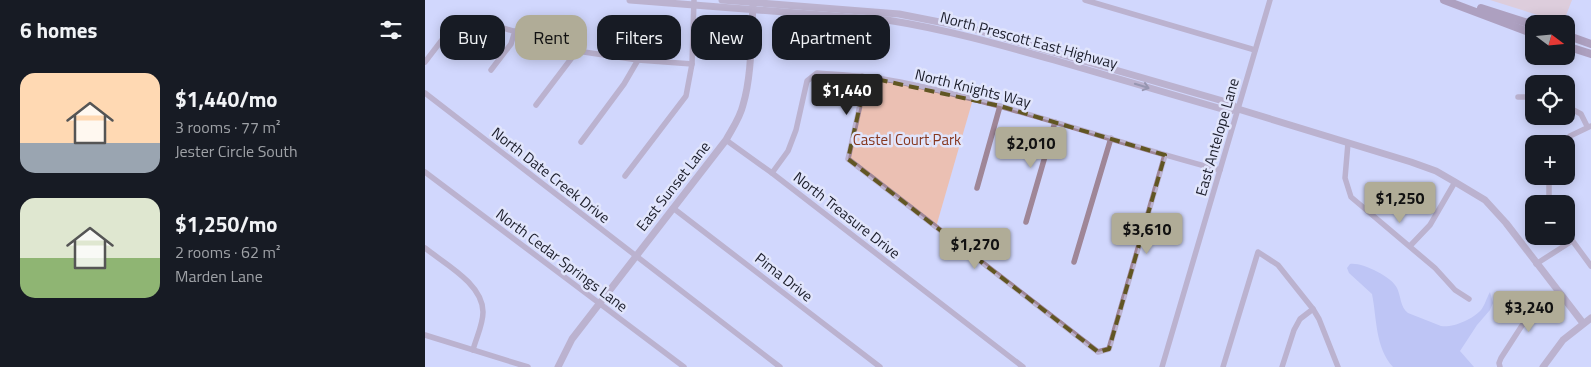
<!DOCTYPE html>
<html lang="en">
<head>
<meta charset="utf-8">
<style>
  :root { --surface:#171b24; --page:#242831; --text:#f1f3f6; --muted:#9ea1a6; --accent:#b0ac97 }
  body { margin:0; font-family:"Titillium Web",sans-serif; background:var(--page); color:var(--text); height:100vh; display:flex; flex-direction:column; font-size:19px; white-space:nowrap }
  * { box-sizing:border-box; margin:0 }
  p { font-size:16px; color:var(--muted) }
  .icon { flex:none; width:28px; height:28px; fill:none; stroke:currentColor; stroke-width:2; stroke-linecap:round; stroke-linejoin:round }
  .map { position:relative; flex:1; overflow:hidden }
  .side { display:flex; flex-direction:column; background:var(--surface); width:425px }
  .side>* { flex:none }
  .hud { position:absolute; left:15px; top:15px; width:475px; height:45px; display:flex; gap:10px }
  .needle { width:32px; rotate:106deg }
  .buttons { position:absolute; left:1100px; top:15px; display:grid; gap:10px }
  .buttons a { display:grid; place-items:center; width:50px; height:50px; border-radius:10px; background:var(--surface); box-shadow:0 2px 12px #0003; font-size:25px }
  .price { position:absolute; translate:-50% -42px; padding:0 11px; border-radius:5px; background:var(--accent); color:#111; font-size:16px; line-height:32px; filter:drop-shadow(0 1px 2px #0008) }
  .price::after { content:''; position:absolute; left:50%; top:30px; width:15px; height:11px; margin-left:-8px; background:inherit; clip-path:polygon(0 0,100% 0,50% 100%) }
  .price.selected { background:#222; color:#fff }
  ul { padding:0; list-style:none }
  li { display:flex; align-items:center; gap:15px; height:125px; padding:0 20px }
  li span { display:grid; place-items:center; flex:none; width:140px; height:100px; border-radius:15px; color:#555 }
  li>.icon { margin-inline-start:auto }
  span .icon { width:60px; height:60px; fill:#fffc; stroke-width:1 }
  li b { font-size:21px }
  h2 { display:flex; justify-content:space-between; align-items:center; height:60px; padding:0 20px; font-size:21px }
  .pill { padding:0 18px; border-radius:15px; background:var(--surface); box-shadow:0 2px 12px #0003; font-size:18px; line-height:45px }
  .pill.selected { background:var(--accent); color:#111 }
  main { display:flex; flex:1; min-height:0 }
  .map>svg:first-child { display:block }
</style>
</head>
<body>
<main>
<section class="side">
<h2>6 homes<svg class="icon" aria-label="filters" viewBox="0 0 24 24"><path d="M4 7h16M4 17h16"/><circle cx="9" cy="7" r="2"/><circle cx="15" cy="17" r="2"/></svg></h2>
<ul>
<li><span style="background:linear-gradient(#ffd9b3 70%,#9aa5b1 0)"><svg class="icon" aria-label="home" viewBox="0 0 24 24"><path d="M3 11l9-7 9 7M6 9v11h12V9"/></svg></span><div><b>$1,440/mo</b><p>3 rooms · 77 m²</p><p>Jester Circle South</p></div></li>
<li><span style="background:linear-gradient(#dfe7d0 60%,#8fb573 0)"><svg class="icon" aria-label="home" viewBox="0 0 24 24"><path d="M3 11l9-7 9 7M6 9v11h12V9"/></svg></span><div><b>$1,250/mo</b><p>2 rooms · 62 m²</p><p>Marden Lane</p></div></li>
</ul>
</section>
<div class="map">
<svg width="1166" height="367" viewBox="0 0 1166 367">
  <rect width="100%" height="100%" fill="#d1d7fd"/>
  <g fill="#ebc0b3">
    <polygon points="1065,0 1147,0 1138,23"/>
    <polygon points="437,76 548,99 511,227 423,159"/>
  </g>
  <path fill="#a6afea" d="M925,264c12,-2 42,13 47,24 4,8 3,19 11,25l33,13c12,2 32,-7 40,-16 4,-5 6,-13 9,-18l3,11 -3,7 -13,15 -17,26 14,16h-81c-18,-20 -16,-48 -21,-73l-23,-21 -2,-5z"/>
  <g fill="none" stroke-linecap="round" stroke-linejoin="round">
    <g stroke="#9f8697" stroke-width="5.5">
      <polyline points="660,0 830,50"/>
      <polyline points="0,62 23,32 41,22 59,22 152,51 213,60 267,64"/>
      <polyline points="66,70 86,44 90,31"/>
      <polyline points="437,76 435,105 423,159 673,352 684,349 740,155"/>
      <polyline points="0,93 355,367"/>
      <polyline points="1093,97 1109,97"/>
      <polyline points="111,105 152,51"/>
      <polyline points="1141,106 1156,114 1162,126"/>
      <polyline points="301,140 347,173 598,367"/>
      <polyline points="156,142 199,84 213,60"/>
      <polyline points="923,143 920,178 926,197 1010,268 1030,290 1044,299"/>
      <polyline points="1139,144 1145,136 1166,126"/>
      <polyline points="0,172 259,367"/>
      <polyline points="1106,172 1109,172"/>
      <path d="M347,173l16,-22 8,-21 11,-49 10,-8c28,2 56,3 83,9 109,22 213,60 320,88"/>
      <polyline points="200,176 261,96 267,64 269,0"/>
      <polyline points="1124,176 1124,197 1126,204"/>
      <polyline points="552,188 575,106"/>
      <polyline points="248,208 455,367"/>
      <polyline points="601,222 630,122"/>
      <polyline points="1141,232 1166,266"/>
      <polyline points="985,246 1005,225 1030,182"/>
      <path d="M0,248c20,16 58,36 58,64 0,13 -7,26 -10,38"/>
      <polyline points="649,262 686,138"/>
      <polyline points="1111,264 1147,241"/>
      <polyline points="0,335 103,367"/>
      <polyline points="737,367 845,0"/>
      <polyline points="798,367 833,252 853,265 888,309 894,319 913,367"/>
      <polyline points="857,367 869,330 875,319 888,309"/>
      <polyline points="1075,367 1074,363 1076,358 1096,327 1109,310 1113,299"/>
    </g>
    <g stroke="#9f8697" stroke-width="7">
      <path d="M205,0l257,20c57,9 111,24 167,40 54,16 108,31 161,47l14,4 9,-2"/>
      <polyline points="297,0 474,14 545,28 805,103 813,109 986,162 1011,171 1030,182 1060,200 1081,223 1158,323"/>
      <path d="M133,367l14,-28 154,-199c6,-11 14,-22 17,-35 9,-30 8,-68 10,-100"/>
      <polyline points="1118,367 1138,340 1166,318"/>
    </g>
    <g stroke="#815e77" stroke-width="8">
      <polyline points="1019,0 1109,34"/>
      <polyline points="1056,8 1109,25"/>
      <polyline points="1141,35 1166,44"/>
      <polyline points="1141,46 1166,54"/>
    </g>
  </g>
  <defs><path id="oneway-shaft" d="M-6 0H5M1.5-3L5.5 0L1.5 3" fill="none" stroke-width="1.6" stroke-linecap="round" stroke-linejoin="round" transform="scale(1.25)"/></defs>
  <use stroke="#504756" href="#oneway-shaft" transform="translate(717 86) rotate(17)"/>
  <path d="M0 0H1166V367H0ZM437,76l138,30 165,49 -56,194 -11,3 -250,-193 12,-54z" fill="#d1d7fd" fill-opacity=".55" fill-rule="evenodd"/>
  <path fill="none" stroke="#615623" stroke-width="4" stroke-dasharray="10 6" stroke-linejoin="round" d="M437,76l138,30 165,49 -56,194 -11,3 -250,-193 12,-54z"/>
  <g text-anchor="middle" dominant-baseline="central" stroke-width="5" stroke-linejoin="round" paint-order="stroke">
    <g font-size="15" fill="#1b1d2a" stroke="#e1e5fc">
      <text transform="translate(604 40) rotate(15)">North Prescott East Highway</text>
      <text transform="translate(548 88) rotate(14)">North Knights Way</text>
      <text transform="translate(792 137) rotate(-74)">East Antelope Lane</text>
      <text transform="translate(126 175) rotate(38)">North Date Creek Drive</text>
      <text transform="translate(248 186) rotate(-52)">East Sunset Lane</text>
      <text transform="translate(422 215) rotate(38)">North Treasure Drive</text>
      <text transform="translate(137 260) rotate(37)">North Cedar Springs Lane</text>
      <text transform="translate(359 277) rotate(38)">Pima Drive</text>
    </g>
    <g font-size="15" fill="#86371f" stroke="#e1e5fc">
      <text x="482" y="139">Castel Court Park</text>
    </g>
  </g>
</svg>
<div class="buttons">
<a><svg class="needle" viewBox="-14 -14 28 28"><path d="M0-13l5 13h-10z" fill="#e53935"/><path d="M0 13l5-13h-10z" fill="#9ea1a6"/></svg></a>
<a><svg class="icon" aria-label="locate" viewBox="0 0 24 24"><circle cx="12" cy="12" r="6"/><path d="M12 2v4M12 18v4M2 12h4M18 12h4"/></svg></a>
<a>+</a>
<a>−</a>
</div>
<b class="price selected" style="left:422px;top:116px">$1,440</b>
<b class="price" style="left:606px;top:169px">$2,010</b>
<b class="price" style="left:975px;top:224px">$1,250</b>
<b class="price" style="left:722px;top:255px">$3,610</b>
<b class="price" style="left:550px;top:270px">$1,270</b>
<b class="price" style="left:1104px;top:333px">$3,240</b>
<div class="hud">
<a class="pill">Buy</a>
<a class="pill selected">Rent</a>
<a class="pill">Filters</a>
<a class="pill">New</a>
<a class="pill">Apartment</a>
</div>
</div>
</main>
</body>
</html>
